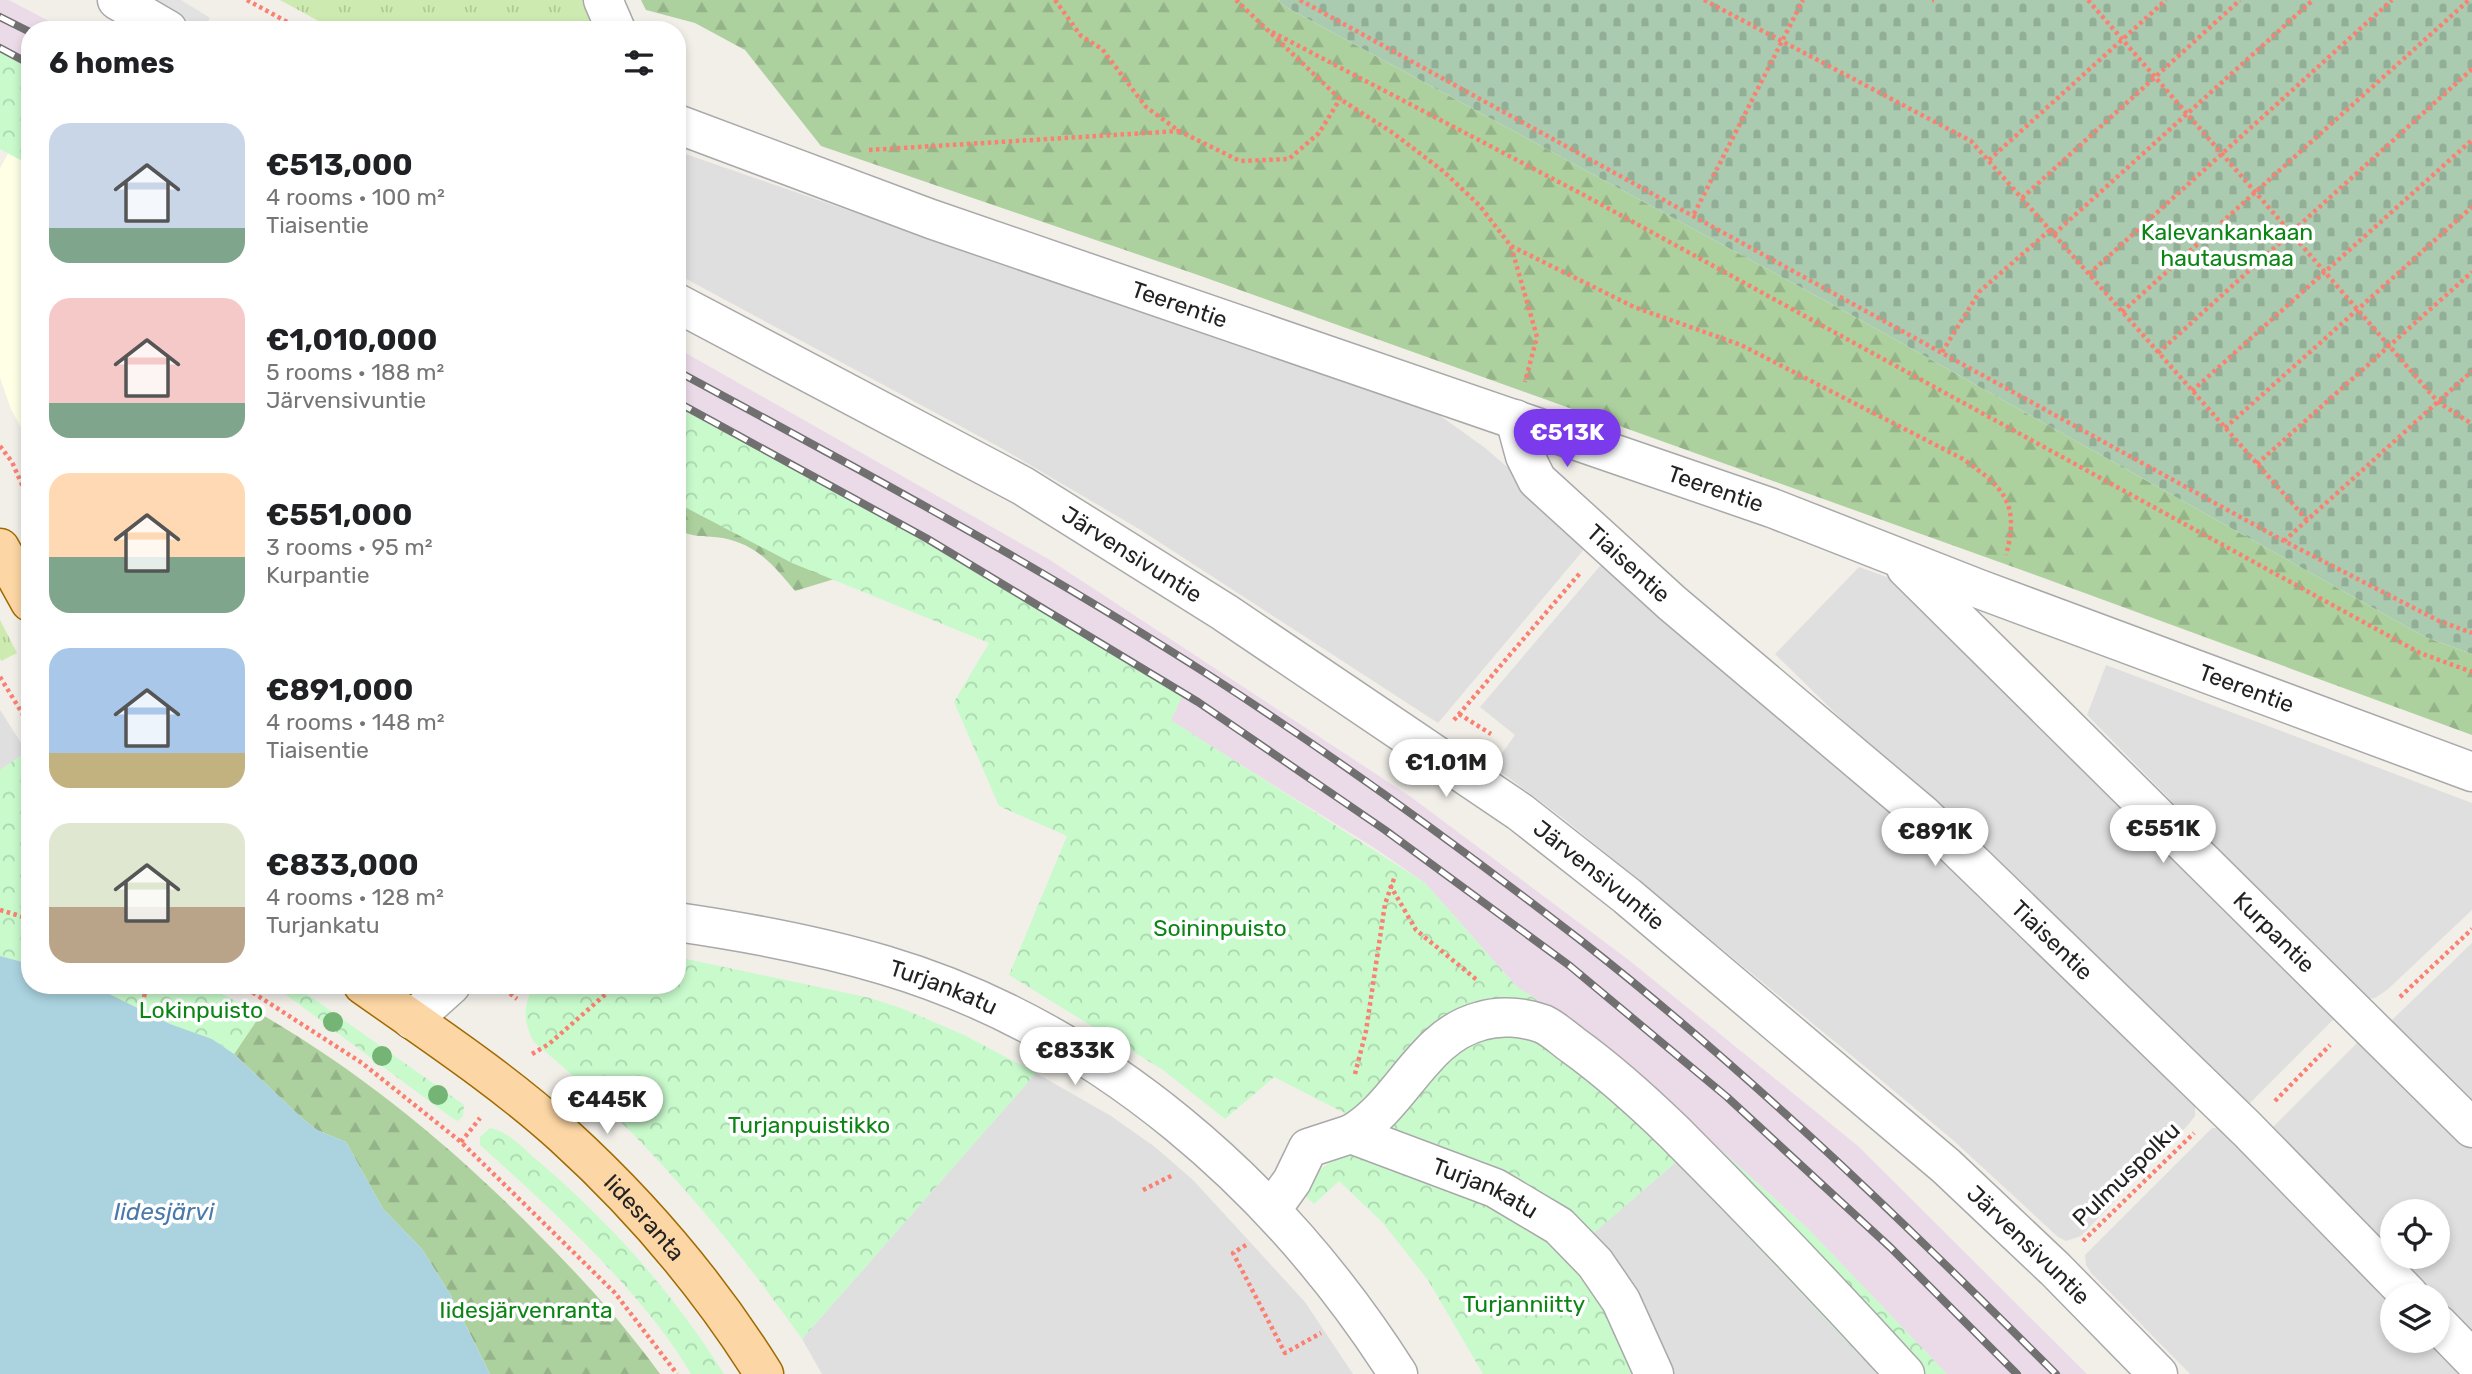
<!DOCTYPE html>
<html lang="en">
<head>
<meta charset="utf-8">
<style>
  :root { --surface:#fff; --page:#f2f2f2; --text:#202124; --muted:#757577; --accent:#7c3aed }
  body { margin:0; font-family:Rubik,sans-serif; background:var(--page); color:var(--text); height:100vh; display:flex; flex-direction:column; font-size:26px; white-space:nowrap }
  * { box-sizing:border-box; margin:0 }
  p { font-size:23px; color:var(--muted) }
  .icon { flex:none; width:38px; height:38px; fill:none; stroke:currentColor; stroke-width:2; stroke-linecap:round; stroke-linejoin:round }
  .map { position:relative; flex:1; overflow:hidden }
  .sheet { position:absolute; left:21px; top:21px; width:665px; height:973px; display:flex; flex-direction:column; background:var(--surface); border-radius:28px; box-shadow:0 4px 10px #0003 }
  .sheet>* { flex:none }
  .fabs { position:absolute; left:2380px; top:1199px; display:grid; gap:14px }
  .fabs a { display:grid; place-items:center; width:70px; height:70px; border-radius:50%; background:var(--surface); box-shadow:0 4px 10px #0003; font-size:35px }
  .price { position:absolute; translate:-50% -60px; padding:0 16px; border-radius:24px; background:#fff; color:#222; font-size:23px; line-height:46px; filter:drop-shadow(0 2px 4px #0008) }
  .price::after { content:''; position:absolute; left:50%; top:42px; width:21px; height:16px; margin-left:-10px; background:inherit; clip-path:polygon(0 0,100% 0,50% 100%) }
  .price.on { background:var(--accent); color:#fff }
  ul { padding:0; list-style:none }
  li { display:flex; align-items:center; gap:21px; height:175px; padding:0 28px }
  li span { display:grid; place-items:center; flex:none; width:196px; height:140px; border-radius:21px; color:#555 }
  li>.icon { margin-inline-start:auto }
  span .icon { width:84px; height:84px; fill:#fffc; stroke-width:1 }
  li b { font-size:30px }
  h2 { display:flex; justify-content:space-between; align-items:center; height:84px; padding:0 28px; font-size:30px }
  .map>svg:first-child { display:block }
</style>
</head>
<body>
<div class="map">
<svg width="2472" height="1374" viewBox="0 0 2472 1374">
  <defs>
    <pattern id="grass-tufts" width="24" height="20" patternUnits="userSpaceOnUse" patternTransform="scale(1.75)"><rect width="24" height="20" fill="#cdebb0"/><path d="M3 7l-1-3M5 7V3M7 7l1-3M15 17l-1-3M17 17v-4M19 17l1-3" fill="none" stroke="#b0c997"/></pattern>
    <pattern id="forest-firs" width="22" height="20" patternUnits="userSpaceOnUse" patternTransform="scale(1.75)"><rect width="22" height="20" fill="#add19e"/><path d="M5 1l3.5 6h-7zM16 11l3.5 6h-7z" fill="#95b388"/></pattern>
    <pattern id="cemetery-stones" width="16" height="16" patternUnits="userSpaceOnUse" patternTransform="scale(1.75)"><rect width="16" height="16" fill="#aacbaf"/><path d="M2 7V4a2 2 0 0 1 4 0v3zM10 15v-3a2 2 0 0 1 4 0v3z" fill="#92ae96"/></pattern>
    <pattern id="park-crowns" width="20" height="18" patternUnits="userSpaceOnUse" patternTransform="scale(1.75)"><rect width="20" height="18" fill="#c8facc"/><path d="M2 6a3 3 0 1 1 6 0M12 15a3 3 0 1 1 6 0" fill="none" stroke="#acd6af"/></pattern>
  </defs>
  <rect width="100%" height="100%" fill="#f2efe9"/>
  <g fill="#e0dfdf" fill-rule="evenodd">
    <polygon points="677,151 1439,415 1484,447 1580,529 1586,547 1438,723 1139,529 1001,448 677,274"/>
    <polygon points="1600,566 1608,566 1873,787 2195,1101 2195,1116 2188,1125 2081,1236 2066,1241 2058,1237 1954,1141 1857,1060 1564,819 1493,766 1515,735 1480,707"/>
    <polygon points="1859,567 1909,585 2340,1013 2242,1111 1775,654"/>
    <polygon points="2106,665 2472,803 2472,910 2387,990 2375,998 2366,999 2087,715"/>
    <polygon points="0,710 27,752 0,770"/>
    <polygon points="2472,943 2472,1108 2393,1027 2392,1020"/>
    <path d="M2361,1039l111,108v194l-34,-35v-11h-11l-158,-164zM2392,1211h46v45h-46z"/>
    <polygon points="1036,1073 1111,1116 1155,1147 1193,1180 1305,1302 1353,1374 822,1374 802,1339"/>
    <polygon points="2212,1128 2219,1128 2392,1300 2392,1340 2432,1341 2464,1374 2190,1374 2092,1274 2086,1265 2085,1255"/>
    <polygon points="1677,1161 1877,1374 1672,1374 1589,1237"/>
  </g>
  <polygon fill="#ffffe5" points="9,152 30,163 30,444 11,409 0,378 0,168"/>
  <g fill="#ebdbe8">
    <polygon points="0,0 9,0 66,30 30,30 30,97 0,81"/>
    <polygon points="677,348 1050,560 1411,797 1630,961 1858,1146 2087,1374 1947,1374 1807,1228 1627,1065 1586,1032 1517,987 1425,883 1376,849 1004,617 677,442"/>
  </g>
  <g fill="url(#grass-tufts)">
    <polygon points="280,0 591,0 605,30 491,30 475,24 421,24 408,30 335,30"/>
    <polygon points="0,620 17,653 1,661 0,658"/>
  </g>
  <g fill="url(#forest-firs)">
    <polygon points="641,0 1278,0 1286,7 1857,318 2425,637 2472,654 2472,735 2016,568 1198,275 821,146 745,50 695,23 646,10"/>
    <path d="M677,453l200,113 -82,25c-18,-22 -35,-43 -64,-51 -19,-6 -36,0 -54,-11z"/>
    <path d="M261,1014c101,59 188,130 270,213 46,46 91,94 129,147h-170l-40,-80 -28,-45 -39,-40 -37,-67 -29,-12 -14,-11 -69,-65z"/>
  </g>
  <polygon fill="url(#cemetery-stones)" points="1278,0 2472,0 2472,654 2425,637 1857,318 1286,7"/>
  <g fill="url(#park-crowns)">
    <polygon points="0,49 30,65 30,165 0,149"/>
    <polygon points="677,407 854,501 1184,693 1171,720 1425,883 1517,987 1586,1032 1627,1065 1807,1228 1947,1374 1877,1374 1677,1161 1589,1237 1274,1077 1225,1119 1163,1070 1009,975 1067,836 999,806 954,702 989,643 792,563 677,503"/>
    <polygon points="27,752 30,756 30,964 0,956 0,770"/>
    <path d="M677,957l193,41 31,10 63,27 72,38 -234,266c-78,-111 -166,-211 -269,-298 -10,-21 -10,-36 1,-56h143z"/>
    <polygon points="91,985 204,985 261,1014 234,1054 212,1039 170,1024"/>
    <polygon points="273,985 294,985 464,1105 463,1116 458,1121 452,1118"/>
    <path d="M490,1128c18,3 34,21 48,33 72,61 136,133 186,213h-33c-46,-80 -142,-167 -211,-229v-8z"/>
    <path d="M1355,1154l135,44 97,71 57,105h-161l-55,-94 -45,-57 -44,-42 -25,23 -12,-11c12,-22 29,-35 53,-39z"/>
  </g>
  <polygon fill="#e2e2e2" points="155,0 181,0 210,18 203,30"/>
  <polygon fill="#aad3df" points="0,956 30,964 30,985 91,985 170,1024 212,1039 234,1054 303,1119 317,1130 346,1142 383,1209 422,1249 450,1294 490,1374 0,1374"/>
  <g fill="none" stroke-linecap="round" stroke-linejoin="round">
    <g stroke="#a9a9a9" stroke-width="41">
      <g id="minor">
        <polyline points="117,0 168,30"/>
        <polyline points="603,0 616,30"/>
        <path id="s1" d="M677,124l254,95 841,289 207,81 493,183"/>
        <path id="s2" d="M677,303l346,183 201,126 296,200 107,84 319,270 109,103 103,105"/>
        <path id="s3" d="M1515,419l10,37 12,24 135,123 250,211 325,315 162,166"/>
        <path id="s4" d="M1906,568l566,560"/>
        <path id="s5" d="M677,922c69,10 140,23 207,43 216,64 395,222 514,409"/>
        <polyline points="412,1020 451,985"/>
        <path d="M1351,1134c51,-29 71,-98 130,-113 19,-6 43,-4 62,3 11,5 21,15 31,22 36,26 68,55 100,86 79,79 156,160 231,242"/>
        <path id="s6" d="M1272,1209l20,-28 16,-33 43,-14 144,54 64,38 36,37 26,38 33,73"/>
        <polyline points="2438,1324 2472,1359"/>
      </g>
    </g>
    <g stroke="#a06b00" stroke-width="41">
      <g id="major">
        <polyline points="0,548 30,602"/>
        <path id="s7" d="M363,985c68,48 138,94 200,150 77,70 146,151 201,239"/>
      </g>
    </g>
    <g stroke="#fa8072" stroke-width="4.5" stroke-dasharray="3.5 3.5" stroke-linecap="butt">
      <polyline points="247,0 302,30"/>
      <polyline points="1055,0 1081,36 1102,49 1146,107 1179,131 1240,161 1289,159 1319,133 1340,99"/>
      <polyline points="1236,0 1340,99 1393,133 1443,171 1479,205 1511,246 1537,337 1525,382"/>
      <polyline points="1300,0 2284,541 2439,621 2472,633"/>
      <polyline points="1704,0 1971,141 2307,520"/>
      <polyline points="1932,0 1934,0"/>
      <polyline points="2088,0 2438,402 2472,424"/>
      <polyline points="1272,32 1582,194 2420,653 2472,672"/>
      <polyline points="869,150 1179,131"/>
      <polyline points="1989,160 2166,0"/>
      <polyline points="2022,198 2240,0"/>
      <polyline points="1694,214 1803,0"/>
      <polyline points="2054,234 2313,0"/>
      <path d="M1511,246l123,61 107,38 222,114c41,29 57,44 43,96"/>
      <polyline points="2089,274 2392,0"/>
      <polyline points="2122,312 2469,0"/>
      <polyline points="1942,352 1980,291 2050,230"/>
      <polyline points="2158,353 2472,69"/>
      <polyline points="2192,391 2472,140"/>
      <polyline points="2225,428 2472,207"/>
      <polyline points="0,446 12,462 30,503"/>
      <polyline points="2257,464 2472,272"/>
      <polyline points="2284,541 2472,371"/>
      <polyline points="0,677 30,726"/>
      <polyline points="1459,714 1491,734"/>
      <polyline points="1454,720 1580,573"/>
      <polyline points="1390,885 1416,930 1477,980"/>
      <polyline points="0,910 30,919"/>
      <polyline points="241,985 362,1063 461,1142 615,1293 677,1374"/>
      <polyline points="499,985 517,999"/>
      <polyline points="2400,997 2472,929"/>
      <polyline points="143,1004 146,985"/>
      <polyline points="532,1054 549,1044 616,985"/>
      <polyline points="1355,1074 1366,1031 1385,904 1395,876"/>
      <polyline points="2275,1101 2330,1045"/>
      <polyline points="461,1142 480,1118"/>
      <polyline points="1143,1190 1173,1175"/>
      <polyline points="2083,1241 2194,1133"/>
      <polyline points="1246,1245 1233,1253 1285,1353 1321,1333"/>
    </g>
    <use href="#minor" stroke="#fff" stroke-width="38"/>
    <use href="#major" stroke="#fcd6a4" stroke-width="38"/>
    <g stroke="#707070" stroke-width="8">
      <g id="rail">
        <polyline points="0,17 30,32"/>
        <polyline points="0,48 30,64"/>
        <path d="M677,371c182,98 364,196 538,308 125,81 246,169 364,260 170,133 325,283 477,435"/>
        <polyline points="677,402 926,538 1198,702 1385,830 1570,966 1727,1097 1891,1248 2017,1374"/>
      </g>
    </g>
    <use href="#rail" stroke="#fff" stroke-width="5" stroke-dasharray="16" stroke-linecap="butt"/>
  </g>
  <g fill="#74b475">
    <circle cx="333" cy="1022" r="10"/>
    <circle cx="382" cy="1056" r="10"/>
    <circle cx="438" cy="1095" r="10"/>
  </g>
  <g text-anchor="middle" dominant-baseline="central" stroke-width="7" stroke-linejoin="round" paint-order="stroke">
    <g font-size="23" fill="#0c8416" stroke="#fff">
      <text x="2227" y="232">Kalevankankaan<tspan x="2227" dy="26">hautausmaa</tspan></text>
      <text x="1220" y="928">Soininpuisto</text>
      <text x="201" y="1010">Lokinpuisto</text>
      <text x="809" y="1125">Turjanpuistikko</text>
      <text x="1524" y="1304">Turjanniitty</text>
      <text x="526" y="1310">Iidesjärvenranta</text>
    </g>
    <g font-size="23" fill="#222" stroke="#fff">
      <text stroke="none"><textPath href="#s1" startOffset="534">Teerentie</textPath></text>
      <text stroke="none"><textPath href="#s1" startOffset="1101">Teerentie</textPath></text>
      <text stroke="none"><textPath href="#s2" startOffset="520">Järvensivuntie</textPath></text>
      <text stroke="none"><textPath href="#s3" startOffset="189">Tiaisentie</textPath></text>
      <text stroke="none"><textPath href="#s1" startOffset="1668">Teerentie</textPath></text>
      <text stroke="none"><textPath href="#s2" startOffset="1087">Järvensivuntie</textPath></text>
      <text stroke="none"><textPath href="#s4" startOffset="518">Kurpantie</textPath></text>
      <text stroke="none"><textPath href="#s3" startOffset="756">Tiaisentie</textPath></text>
      <text stroke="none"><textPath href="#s5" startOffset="275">Turjankatu</textPath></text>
      <text transform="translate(2126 1174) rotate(-44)">Pulmuspolku</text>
      <text stroke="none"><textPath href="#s6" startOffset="261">Turjankatu</textPath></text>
      <text stroke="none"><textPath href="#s7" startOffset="366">Iidesranta</textPath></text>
      <text stroke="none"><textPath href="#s2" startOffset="1654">Järvensivuntie</textPath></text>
    </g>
    <g font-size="24" font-style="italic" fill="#4a7aab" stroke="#fff">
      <text x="164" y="1212">Iidesjärvi</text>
    </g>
  </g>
</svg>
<div class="fabs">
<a><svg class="icon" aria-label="locate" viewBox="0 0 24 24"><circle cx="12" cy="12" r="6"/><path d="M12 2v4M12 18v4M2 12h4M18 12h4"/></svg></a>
<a><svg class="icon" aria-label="layers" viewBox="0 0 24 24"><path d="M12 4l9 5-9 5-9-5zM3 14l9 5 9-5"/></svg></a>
</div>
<b class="price on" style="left:1567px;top:469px">€513K</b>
<b class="price" style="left:1446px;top:799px">€1.01M</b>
<b class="price" style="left:2163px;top:865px">€551K</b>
<b class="price" style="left:1935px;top:868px">€891K</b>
<b class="price" style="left:1075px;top:1087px">€833K</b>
<b class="price" style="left:607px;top:1136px">€445K</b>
<section class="sheet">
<h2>6 homes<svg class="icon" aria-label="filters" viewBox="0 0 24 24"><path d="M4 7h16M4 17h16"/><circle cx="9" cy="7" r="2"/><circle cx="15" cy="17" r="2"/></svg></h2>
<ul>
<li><span style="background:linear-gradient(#c9d6e8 75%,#7fa58c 0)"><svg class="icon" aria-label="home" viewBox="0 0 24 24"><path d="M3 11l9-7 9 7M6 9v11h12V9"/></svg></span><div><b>€513,000</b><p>4 rooms · 100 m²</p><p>Tiaisentie</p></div></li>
<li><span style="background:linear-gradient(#f6c9c9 75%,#7fa58c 0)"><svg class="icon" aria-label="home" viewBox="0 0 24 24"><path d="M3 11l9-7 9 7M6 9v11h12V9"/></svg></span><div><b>€1,010,000</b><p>5 rooms · 188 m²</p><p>Järvensivuntie</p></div></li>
<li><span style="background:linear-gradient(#ffd9b3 60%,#7fa58c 0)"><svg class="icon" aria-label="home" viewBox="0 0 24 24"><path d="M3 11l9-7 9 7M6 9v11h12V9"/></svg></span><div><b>€551,000</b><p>3 rooms · 95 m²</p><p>Kurpantie</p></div></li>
<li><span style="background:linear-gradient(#a9c7e8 75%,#c2b280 0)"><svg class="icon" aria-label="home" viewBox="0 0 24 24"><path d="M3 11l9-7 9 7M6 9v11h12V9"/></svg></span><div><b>€891,000</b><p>4 rooms · 148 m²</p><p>Tiaisentie</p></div></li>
<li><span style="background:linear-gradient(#dfe7d0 60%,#b9a48a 0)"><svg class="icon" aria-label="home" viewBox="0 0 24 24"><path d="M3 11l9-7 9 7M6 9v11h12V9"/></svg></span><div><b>€833,000</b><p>4 rooms · 128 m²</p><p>Turjankatu</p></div></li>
</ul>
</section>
</div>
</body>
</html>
